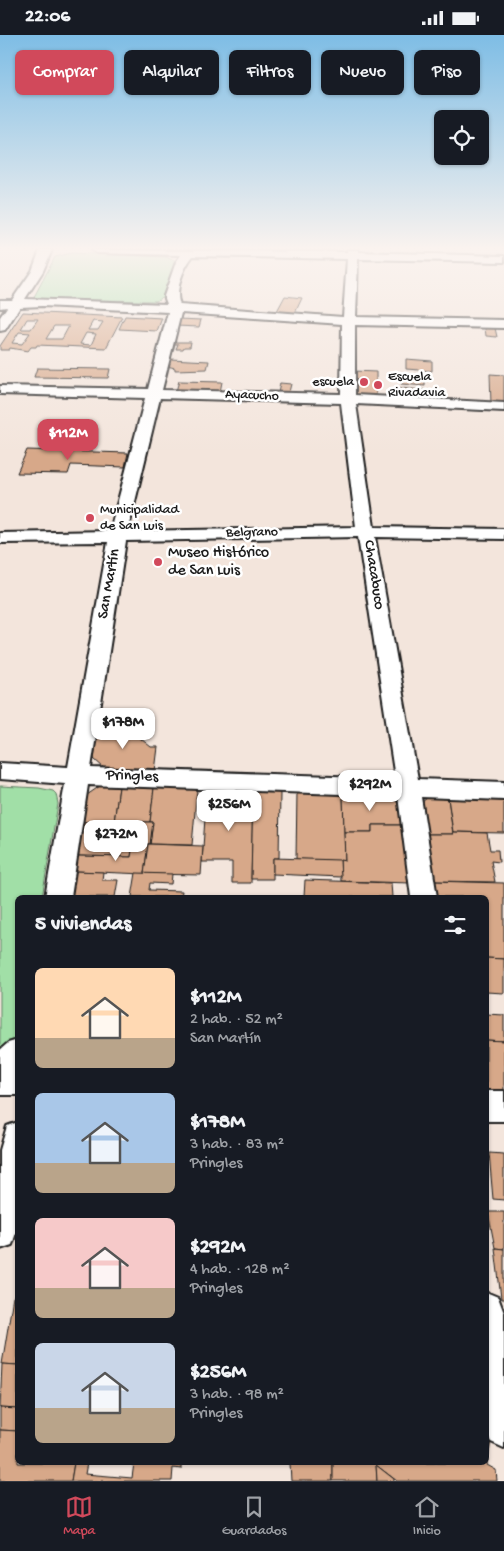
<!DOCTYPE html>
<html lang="es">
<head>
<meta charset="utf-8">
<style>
  :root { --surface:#171b24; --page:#242831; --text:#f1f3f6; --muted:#9ea1a6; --line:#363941; --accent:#d1495b }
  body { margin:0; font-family:"Gochi Hand",sans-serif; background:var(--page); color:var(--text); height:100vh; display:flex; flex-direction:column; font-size:19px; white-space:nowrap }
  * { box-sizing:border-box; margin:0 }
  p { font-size:16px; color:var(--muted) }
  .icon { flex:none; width:28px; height:28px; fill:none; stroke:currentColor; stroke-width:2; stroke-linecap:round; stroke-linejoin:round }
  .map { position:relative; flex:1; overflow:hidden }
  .details { position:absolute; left:15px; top:860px; width:474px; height:570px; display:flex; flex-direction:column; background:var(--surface); border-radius:8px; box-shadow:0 1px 4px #0004 }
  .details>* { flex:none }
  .top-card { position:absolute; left:15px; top:15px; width:475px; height:45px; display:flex; gap:10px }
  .tools { position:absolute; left:434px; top:75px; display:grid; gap:10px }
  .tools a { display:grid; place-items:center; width:55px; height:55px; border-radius:8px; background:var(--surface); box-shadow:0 1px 4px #0004; font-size:25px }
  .price { position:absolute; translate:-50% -42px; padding:0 11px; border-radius:10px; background:#fff; color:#222; font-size:16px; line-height:32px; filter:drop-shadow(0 1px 2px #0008) }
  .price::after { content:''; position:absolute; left:50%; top:30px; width:15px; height:11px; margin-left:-8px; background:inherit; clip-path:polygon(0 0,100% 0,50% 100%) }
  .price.active { background:var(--accent); color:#fff }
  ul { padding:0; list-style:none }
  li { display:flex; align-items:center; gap:15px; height:125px; padding:0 20px }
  li span { display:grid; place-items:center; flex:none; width:140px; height:100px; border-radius:8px; color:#555 }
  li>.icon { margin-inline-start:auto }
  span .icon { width:60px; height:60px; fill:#fffc; stroke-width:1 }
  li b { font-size:21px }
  h2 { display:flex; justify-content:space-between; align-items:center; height:60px; padding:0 20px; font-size:21px }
  .chip { padding:0 18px; border-radius:8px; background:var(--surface); box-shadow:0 1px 4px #0004; font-size:18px; line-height:45px }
  .chip.active { background:var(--accent); color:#fff }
  .status { display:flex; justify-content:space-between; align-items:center; height:35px; padding:0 25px; background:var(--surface); direction:ltr }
  .status svg { height:14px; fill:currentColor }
  .menu { display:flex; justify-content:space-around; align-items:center; height:70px; border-top:1px solid var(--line); background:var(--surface); font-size:14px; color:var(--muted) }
  .menu a { display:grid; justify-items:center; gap:2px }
  .menu .active { color:var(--accent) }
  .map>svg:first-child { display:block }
</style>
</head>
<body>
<div class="status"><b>22:06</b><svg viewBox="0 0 49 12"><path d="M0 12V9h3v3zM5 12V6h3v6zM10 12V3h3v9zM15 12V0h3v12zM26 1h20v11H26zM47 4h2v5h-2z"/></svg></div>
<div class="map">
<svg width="504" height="1446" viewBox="0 0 504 1446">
  <rect width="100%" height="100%" fill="#f3e5dc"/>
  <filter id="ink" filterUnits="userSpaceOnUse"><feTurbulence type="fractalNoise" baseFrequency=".02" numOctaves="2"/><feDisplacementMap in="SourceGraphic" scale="10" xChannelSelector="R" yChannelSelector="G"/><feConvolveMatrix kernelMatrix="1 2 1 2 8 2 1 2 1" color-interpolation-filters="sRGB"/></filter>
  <g filter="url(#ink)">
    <g fill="#a1dfa7" stroke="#5e7e62">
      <polygon points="71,218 166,222 175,226 162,262 156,266 41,264 34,262 55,222"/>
      <polygon points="0,751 39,753 53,756 56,759 58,769 42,862 18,862 17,1000 15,1007 0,1025"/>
    </g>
    <g fill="#d7a889" stroke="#1c1c1c" fill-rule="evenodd">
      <polygon points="285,261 302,263 295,278 277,276"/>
      <path d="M23,277l99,5 -16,31 -69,-3 -1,2h-5l-3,4 -18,-3 -1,2h-9v-4zM27,284h11l-7,10h-10zM93,286l10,1 -5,8h-10zM54,291h15l-7,13h-16zM19,297l11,1 -8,11 -10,-1zM86,298l10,1 -5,11 -11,-1z"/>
      <polygon points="125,281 162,283 157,296 119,294"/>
      <polygon points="179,284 201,285 199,292 176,291"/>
      <polygon points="485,293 495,293 497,302 486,301"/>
      <polygon points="173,307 191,307 190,312 184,312 183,314 176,314 178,309 172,309"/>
      <polygon points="170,324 209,326 207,334 175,335 175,333 167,331"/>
      <polygon points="406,324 432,326 432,336 406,334"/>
      <polygon points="37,333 110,334 108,343 34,342"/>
      <polygon points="354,336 376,337 376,362 352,361"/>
      <polygon points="490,339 504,340 504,369 491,369"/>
      <polygon points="402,343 425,345 425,351 401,349"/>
      <polygon points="179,346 222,347 220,357 176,356"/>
      <polygon points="280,348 291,349 289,357 278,358"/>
      <polygon points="400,353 425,355 423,366 398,365"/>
      <polygon points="27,415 128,418 125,432 71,430 68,439 17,438"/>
      <polygon points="98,690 131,690 131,696 151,712 158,712 155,736 105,734 94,724"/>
      <polygon points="100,751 119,752 114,787 83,787 87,760"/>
      <polygon points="119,752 154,753 150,787 114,787"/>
      <polygon points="154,753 197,754 192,810 150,809 153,787 150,787"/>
      <polygon points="207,754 241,755 241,763 253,764 251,848 232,848 232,827 202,827"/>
      <polygon points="253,756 280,757 279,823 273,823 273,844 251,844"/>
      <polygon points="297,757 343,759 345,826 296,824"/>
      <polygon points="343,759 387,760 400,769 403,790 372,790 372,797 344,797"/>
      <polygon points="428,762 448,763 453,799 425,799 421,768"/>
      <polygon points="448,763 504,765 504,798 453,797"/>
      <polygon points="83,787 153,787 150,809 133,809 131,822 77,821"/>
      <polygon points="372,790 403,790 411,848 341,846 340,825 345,826 344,797 372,797"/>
      <polygon points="453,797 487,798 490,815 498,815 499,827 491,826 495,847 432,846 425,799 453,799"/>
      <polygon points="133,809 148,809 144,839 75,836 77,821 131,822"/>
      <polygon points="148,809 203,811 201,840 144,839"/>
      <polygon points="273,823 340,825 341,842 273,839"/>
      <polygon points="75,836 103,837 102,845 118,845 115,862 71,862"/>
      <polygon points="136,838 172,839 171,849 150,848 149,855 182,856 181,862 132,862"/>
      <polygon points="305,845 391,848 392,862 304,862"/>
      <polygon points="432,846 504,848 504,924 486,923 486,862 435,862"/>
      <polygon points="486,923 504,924 504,958 486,957"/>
      <polygon points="486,979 504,980 504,1006 486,1005"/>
      <polygon points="486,1005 504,1006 504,1062 486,1062"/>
      <polygon points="489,1118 504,1119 504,1165 493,1164"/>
      <polygon points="488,1177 504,1177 504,1214 495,1213"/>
      <polygon points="495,1213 504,1214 504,1265 501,1263"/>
      <polygon points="13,1262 18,1262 18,1330 2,1329"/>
      <polygon points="2,1329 18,1330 18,1374 0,1373"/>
      <polygon points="0,1373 18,1374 18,1396 0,1395"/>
      <polygon points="486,1390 492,1401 487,1430 496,1435 497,1446 397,1446 376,1430 376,1428 486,1428"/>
      <polygon points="0,1395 18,1396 18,1428 74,1428 71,1446 0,1446"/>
      <polygon points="74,1428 87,1428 85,1439 132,1443 134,1428 181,1428 181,1434 173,1433 172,1446 71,1446"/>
      <polygon points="290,1428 333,1428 333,1446 291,1446"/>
      <polygon points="333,1428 376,1428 377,1446 333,1446"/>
      <polygon points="376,1430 394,1444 394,1446 377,1446"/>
    </g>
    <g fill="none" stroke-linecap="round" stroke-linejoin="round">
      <g stroke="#1c1c1c" stroke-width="4">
        <g id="minor">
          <path d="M40,215h12l-9,21 -18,28 142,5 -3,-8 12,-34 5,-7 -84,-2 -5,-3 255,2v-2h12v2l145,4v6l-146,-3 -2,58 148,3v8l-149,-3v70l149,8v8l-148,-7 18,123 130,2v10l-129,-2 43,242 86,3v18l-83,-3 16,100h-26l-13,-101 -310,-11 -17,112h-26l20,-113 -65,-5v-16l68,4 40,-225 -108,1v-10l110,-2 35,-133 -145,-4v-8l148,3 20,-77 -126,-6 -22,1 -15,23 -5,1v-14l7,-10 -7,1v-8h12l20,-29zM193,221l154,3 -4,58 -163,-12c-6,-14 3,-37 13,-49zM181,278l161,11 -1,70 -179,-4zM160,363l181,5 15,124 -228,4zM358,502l37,241 -304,-10 35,-227z"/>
          <polygon points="18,1005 18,1060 0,1060 0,1015 8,1008"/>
          <rect x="486" y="1056" width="18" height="30"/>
          <polygon points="18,1087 18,1192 12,1210 0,1214 0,1115 7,1091"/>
          <polygon points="486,1257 498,1262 504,1278 504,1413 491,1407 486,1396"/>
        </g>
      </g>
      <use href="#minor" fill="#fff" fill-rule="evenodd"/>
    </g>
  </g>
  <linearGradient id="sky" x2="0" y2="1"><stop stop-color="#7ebde5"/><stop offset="0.51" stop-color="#faf3ef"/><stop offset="1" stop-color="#faf3ef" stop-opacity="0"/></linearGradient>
  <rect width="504" height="418" fill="url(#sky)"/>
  <g fill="#d1495b" stroke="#fff" stroke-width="2">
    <circle cx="364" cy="347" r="5"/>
    <circle cx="378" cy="350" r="5"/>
    <circle cx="90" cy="483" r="5"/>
    <circle cx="158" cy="527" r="5"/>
  </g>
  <g text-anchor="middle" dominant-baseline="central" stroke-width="5" stroke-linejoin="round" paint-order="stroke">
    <g font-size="14" fill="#1c1c1c" stroke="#fff" text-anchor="start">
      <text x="388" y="342">Escuela<tspan x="388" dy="16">Rivadavia</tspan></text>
      <text x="354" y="347" text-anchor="end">escuela</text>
      <text x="100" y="475">Municipalidad<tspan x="100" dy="16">de San Luis</tspan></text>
    </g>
    <g font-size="14" fill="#1c1c1c" stroke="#fff">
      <text transform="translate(252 361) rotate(2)">Ayacucho</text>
      <text transform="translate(252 498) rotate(-1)">Belgrano</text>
    </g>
    <g font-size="16" fill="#1c1c1c" stroke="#fff" text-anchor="start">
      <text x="168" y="518">Museo Histórico<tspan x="168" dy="18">de San Luis</tspan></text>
    </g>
    <g font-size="16" fill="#1c1c1c" stroke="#fff">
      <text transform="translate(373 540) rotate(81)">Chacabuco</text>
      <text transform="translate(110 549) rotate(-80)">San Martín</text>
      <text transform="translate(132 742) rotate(2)">Pringles</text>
    </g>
  </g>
</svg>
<div class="tools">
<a><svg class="icon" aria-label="locate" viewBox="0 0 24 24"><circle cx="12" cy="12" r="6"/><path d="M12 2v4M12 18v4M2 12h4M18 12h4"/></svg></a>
</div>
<b class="price active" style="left:68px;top:426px">$112M</b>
<b class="price" style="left:123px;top:715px">$178M</b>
<b class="price" style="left:370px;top:777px">$292M</b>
<b class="price" style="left:229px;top:797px">$256M</b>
<b class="price" style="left:116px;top:827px">$272M</b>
<div class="top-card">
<a class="chip active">Comprar</a>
<a class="chip">Alquilar</a>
<a class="chip">Filtros</a>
<a class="chip">Nuevo</a>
<a class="chip">Piso</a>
</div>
<section class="details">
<h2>5 viviendas<svg class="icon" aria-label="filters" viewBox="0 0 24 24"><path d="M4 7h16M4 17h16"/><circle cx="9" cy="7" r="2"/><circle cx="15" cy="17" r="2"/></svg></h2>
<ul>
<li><span style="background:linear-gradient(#ffd9b3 70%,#b9a48a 0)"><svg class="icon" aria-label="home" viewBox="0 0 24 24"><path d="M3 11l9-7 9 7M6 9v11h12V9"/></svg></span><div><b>$112M</b><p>2 hab. · 52 m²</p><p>San Martín</p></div></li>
<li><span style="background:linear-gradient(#a9c7e8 70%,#b9a48a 0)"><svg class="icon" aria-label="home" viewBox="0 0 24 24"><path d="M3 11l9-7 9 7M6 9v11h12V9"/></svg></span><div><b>$178M</b><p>3 hab. · 83 m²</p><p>Pringles</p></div></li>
<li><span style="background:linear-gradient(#f6c9c9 70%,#b9a48a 0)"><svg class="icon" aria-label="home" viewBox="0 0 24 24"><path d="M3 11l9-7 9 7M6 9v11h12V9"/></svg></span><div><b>$292M</b><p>4 hab. · 128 m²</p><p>Pringles</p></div></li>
<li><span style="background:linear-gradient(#c9d6e8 65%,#b9a48a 0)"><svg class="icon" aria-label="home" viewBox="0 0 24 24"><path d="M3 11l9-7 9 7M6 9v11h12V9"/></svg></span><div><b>$256M</b><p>3 hab. · 98 m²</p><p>Pringles</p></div></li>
</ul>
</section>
</div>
<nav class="menu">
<a class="active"><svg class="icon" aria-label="map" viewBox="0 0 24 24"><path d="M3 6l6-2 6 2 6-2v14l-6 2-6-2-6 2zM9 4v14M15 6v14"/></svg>Mapa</a>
<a><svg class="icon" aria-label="saved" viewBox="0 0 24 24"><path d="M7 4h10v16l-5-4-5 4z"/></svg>Guardados</a>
<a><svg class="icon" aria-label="home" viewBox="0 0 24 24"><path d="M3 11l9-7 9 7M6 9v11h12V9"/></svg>Inicio</a>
</nav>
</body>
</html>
